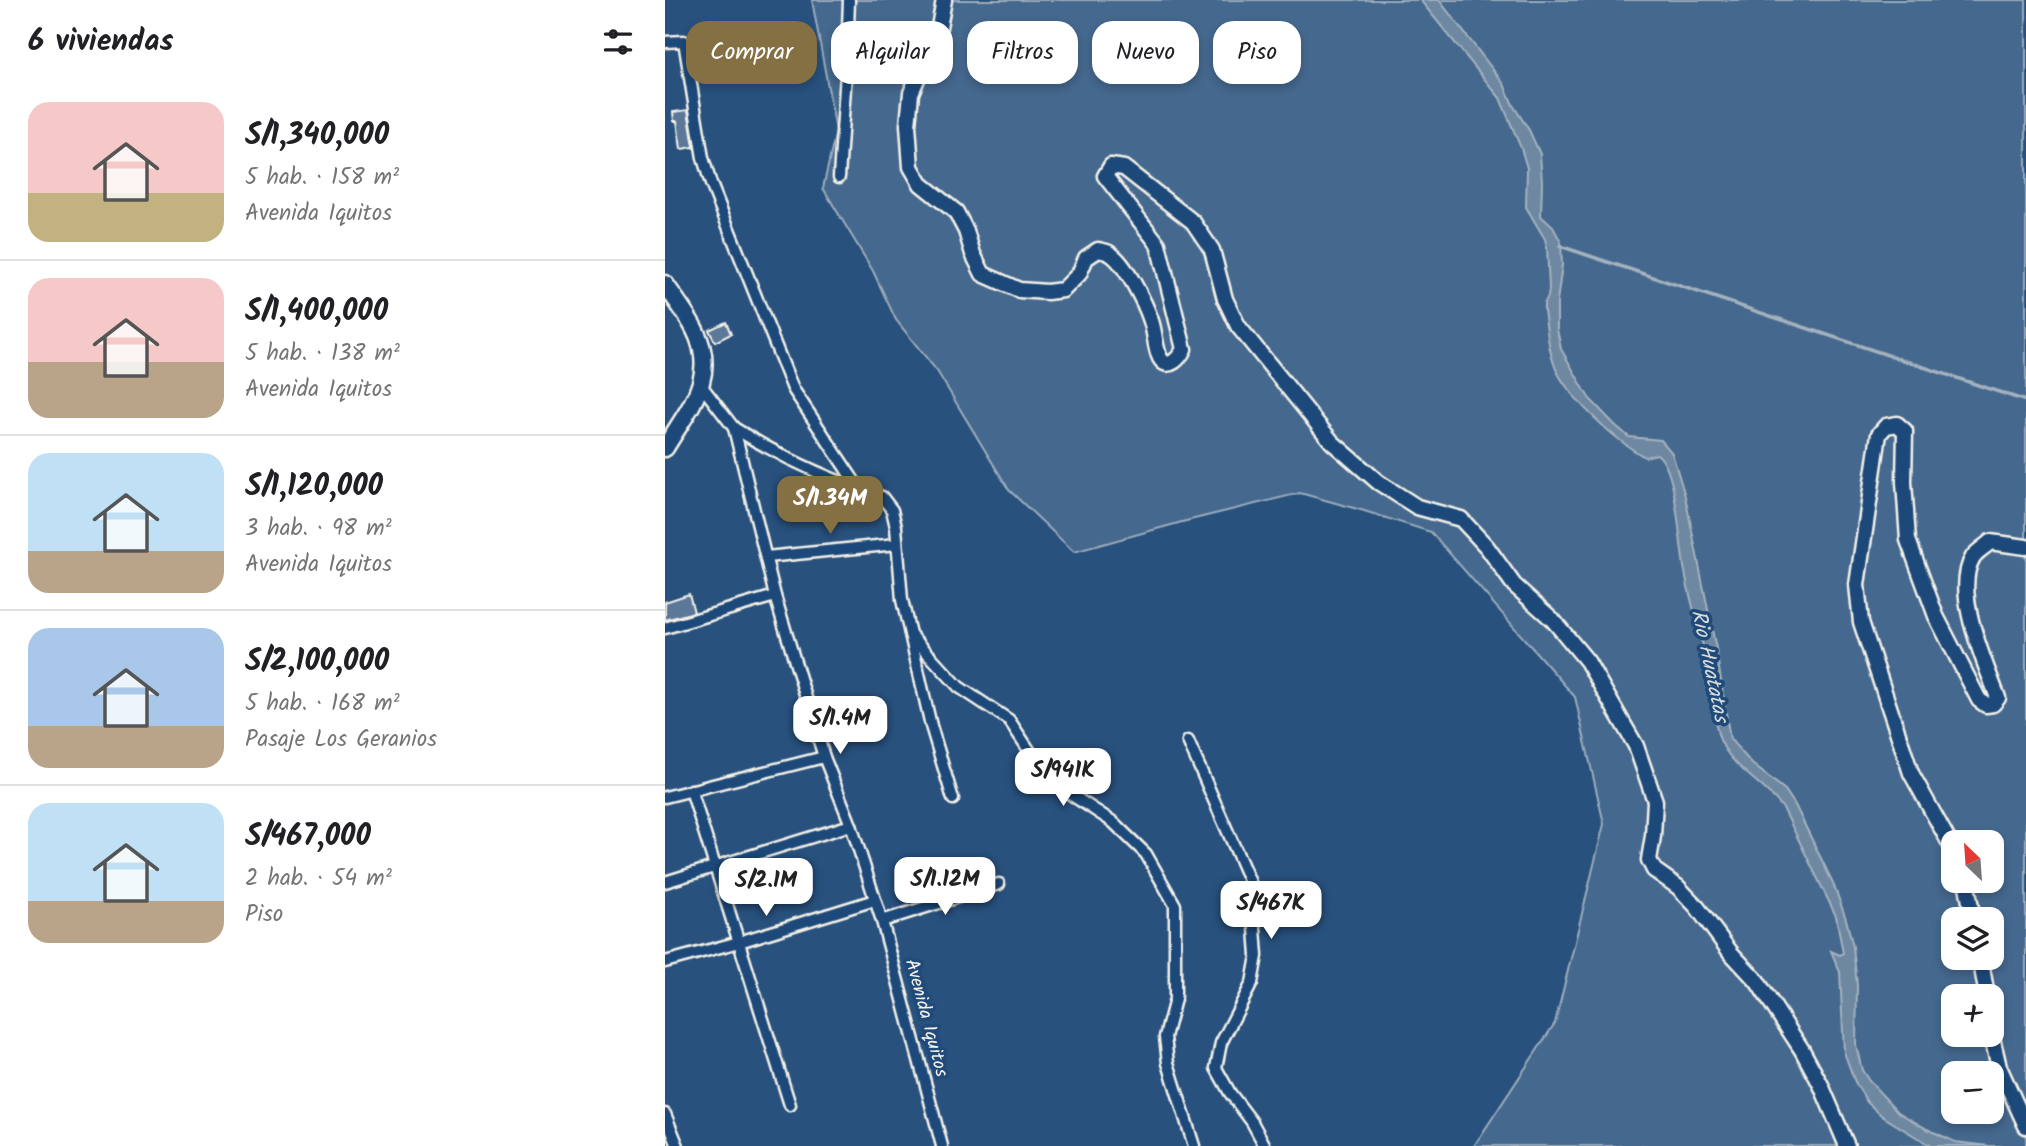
<!DOCTYPE html>
<html lang="es">
<head>
<meta charset="utf-8">
<style>
  :root { --surface:#fff; --page:#f2f2f2; --text:#202124; --muted:#757577; --line:#e0e0e0; --accent:#847042 }
  body { margin:0; font-family:Kalam,sans-serif; background:var(--page); color:var(--text); height:100vh; display:flex; flex-direction:column; font-size:26px; white-space:nowrap }
  * { box-sizing:border-box; margin:0 }
  p { font-size:23px; color:var(--muted) }
  .icon { flex:none; width:38px; height:38px; fill:none; stroke:currentColor; stroke-width:2; stroke-linecap:round; stroke-linejoin:round }
  .map { position:relative; flex:1; overflow:hidden }
  .drawer { display:flex; flex-direction:column; background:var(--surface); width:665px }
  .drawer>* { flex:none }
  .hud { position:absolute; left:21px; top:21px; width:665px; height:63px; display:flex; gap:14px }
  .needle { width:46px; rotate:335deg }
  .controls { position:absolute; left:1276px; top:830px; display:grid; gap:14px }
  .controls a { display:grid; place-items:center; width:63px; height:63px; border-radius:14px; background:var(--surface); box-shadow:0 4px 10px #0003; font-size:35px }
  .price { position:absolute; translate:-50% -60px; padding:0 16px; border-radius:14px; background:#fff; color:#222; font-size:23px; line-height:46px; filter:drop-shadow(0 2px 4px #0008) }
  .price::after { content:''; position:absolute; left:50%; top:42px; width:21px; height:16px; margin-left:-10px; background:inherit; clip-path:polygon(0 0,100% 0,50% 100%) }
  .price.active { background:var(--accent); color:#fff }
  ul { padding:0; list-style:none }
  li { display:flex; align-items:center; gap:21px; height:175px; padding:0 28px }
  li+li { border-top:2px solid var(--line) }
  li span { display:grid; place-items:center; flex:none; width:196px; height:140px; border-radius:21px; color:#555 }
  li>.icon { margin-inline-start:auto }
  span .icon { width:84px; height:84px; fill:#fffc; stroke-width:1 }
  li b { font-size:30px }
  h2 { display:flex; justify-content:space-between; align-items:center; height:84px; padding:0 28px; font-size:30px }
  .tag { padding:0 24px; border-radius:21px; background:var(--surface); box-shadow:0 4px 10px #0003; font-size:24px; line-height:63px }
  .tag.active { background:var(--accent); color:#fff }
  main { display:flex; flex:1; min-height:0 }
  .map>svg:first-child { display:block }
</style>
</head>
<body>
<main>
<section class="drawer">
<h2>6 viviendas<svg class="icon" aria-label="filters" viewBox="0 0 24 24"><path d="M4 7h16M4 17h16"/><circle cx="9" cy="7" r="2"/><circle cx="15" cy="17" r="2"/></svg></h2>
<ul>
<li><span style="background:linear-gradient(#f6c9c9 65%,#c2b280 0)"><svg class="icon" aria-label="home" viewBox="0 0 24 24"><path d="M3 11l9-7 9 7M6 9v11h12V9"/></svg></span><div><b>S/1,340,000</b><p>5 hab. · 158 m²</p><p>Avenida Iquitos</p></div></li>
<li><span style="background:linear-gradient(#f6c9c9 60%,#b9a48a 0)"><svg class="icon" aria-label="home" viewBox="0 0 24 24"><path d="M3 11l9-7 9 7M6 9v11h12V9"/></svg></span><div><b>S/1,400,000</b><p>5 hab. · 138 m²</p><p>Avenida Iquitos</p></div></li>
<li><span style="background:linear-gradient(#bfe0f5 70%,#b9a48a 0)"><svg class="icon" aria-label="home" viewBox="0 0 24 24"><path d="M3 11l9-7 9 7M6 9v11h12V9"/></svg></span><div><b>S/1,120,000</b><p>3 hab. · 98 m²</p><p>Avenida Iquitos</p></div></li>
<li><span style="background:linear-gradient(#a9c7e8 70%,#b9a48a 0)"><svg class="icon" aria-label="home" viewBox="0 0 24 24"><path d="M3 11l9-7 9 7M6 9v11h12V9"/></svg></span><div><b>S/2,100,000</b><p>5 hab. · 168 m²</p><p>Pasaje Los Geranios</p></div></li>
<li><span style="background:linear-gradient(#bfe0f5 70%,#b9a48a 0)"><svg class="icon" aria-label="home" viewBox="0 0 24 24"><path d="M3 11l9-7 9 7M6 9v11h12V9"/></svg></span><div><b>S/467,000</b><p>2 hab. · 54 m²</p><p>Piso</p></div></li>
</ul>
</section>
<div class="map">
<svg width="1361" height="1146" viewBox="0 0 1361 1146">
  <rect width="100%" height="100%" fill="#28517e"/>
  <filter id="ink" filterUnits="userSpaceOnUse"><feTurbulence type="fractalNoise" baseFrequency=".0143" numOctaves="2"/><feDisplacementMap in="SourceGraphic" scale="14" xChannelSelector="R" yChannelSelector="G"/><feConvolveMatrix kernelMatrix="1 2 1 2 8 2 1 2 1" color-interpolation-filters="sRGB"/></filter>
  <g filter="url(#ink)">
    <path fill="#45688e" stroke="#9cacbb" stroke-width="2" fill-rule="evenodd" d="M147,0h1214v1146h-552l81,-123 49,-199 -29,-127 -144,-165 -70,-22 -61,-17 -118,29 -108,30 -65,-62 -72,-119 -41,-51 -23,-49 -50,-83 13,-57zM1288,842h38v38h-38zM1288,919h38v38h-38zM1288,996h38v38h-38zM1288,1073h38v38h-38z"/>
    <path fill="#6e88a2" stroke="#a4b2be" stroke-width="2" d="M755,0h19l65,84 9,21 16,25 11,24 2,28 -1,34 12,11 8,15 1,23 -5,37v27l4,20 28,49 26,27 14,12 32,3 11,13 13,43 31,153 14,90 22,25 33,26 10,15 38,78 13,36 7,28 4,38 -1,60 6,25 7,11 29,31 29,17 28,13 35,4h-59l-49,-30 -15,-14 -12,-20 -11,-30 -4,-80 -9,-21 9,4 3,-2 -7,-37 -52,-106c-19,-28 -56,-42 -66,-76 -7,-25 -7,-53 -13,-79 -6,-28 -15,-55 -20,-83 -6,-27 -7,-102 -28,-118l-12,3c-28,-15 -81,-63 -91,-93 -6,-16 -7,-36 -10,-53v-8l4,-6 1,-9 -2,-40 -2,-9 -19,-32 1,-39 -6,-20 -21,-50z"/>
    <g fill="none" stroke-linecap="round" stroke-linejoin="round">
      <polyline stroke="#a4b2be" stroke-width="3.5" points="895,246 1361,401"/>
    </g>
    <g fill="#5b7899" stroke="#f4f1e8" stroke-width="2">
      <polygon points="23,110 29,147 16,149 12,121 9,121 8,112"/>
      <polygon points="61,322 66,334 50,342 44,330"/>
      <polygon points="24,594 29,612 0,620 0,602"/>
    </g>
    <g fill="none" stroke-linecap="round" stroke-linejoin="round">
      <g stroke="#f4f1e8" stroke-width="15">
        <g id="minor">
          <polyline points="0,42 19,41 38,158 46,184 128,389 195,490"/>
          <polyline points="174,177 182,58 184,0"/>
          <polyline points="36,385 69,428 110,596 159,757 186,825 217,921 277,1146"/>
          <path d="M69,428c47,29 96,52 148,69l10,13 4,17 6,73 8,34 49,53 50,33 28,42 30,30 46,30 33,32 29,51v94l-10,38 3,26 26,83"/>
          <polyline points="101,557 232,544"/>
          <polyline points="0,628 110,596"/>
          <polyline points="245,634 266,726 288,799"/>
          <polyline points="523,741 587,887 592,956 587,983 556,1043 551,1068 565,1093 587,1122 600,1146"/>
          <polyline points="26,790 125,1105"/>
          <polyline points="0,797 159,757"/>
          <polyline points="0,882 186,825"/>
          <polyline points="217,921 334,884"/>
          <polyline points="0,962 74,942 210,900"/>
          <polyline points="0,1114 13,1146"/>
        </g>
      </g>
      <g stroke="#f4f1e8" stroke-width="19">
        <g id="secondary">
          <path d="M279,0l-5,27 -28,66 -3,32 3,42 10,17 35,28 10,19 7,23 10,20 36,16 28,2 16,-2 16,-16 7,-16 12,-8c4,1 8,1 11,3 15,7 37,52 42,68 4,11 4,27 9,37 8,14 20,-1 24,-9l-26,-105 -53,-68 6,-10 13,2 69,54 19,28 13,49 13,27 94,116 46,40 39,25 44,12 26,28 27,38 39,35 34,41 49,85 19,55 -2,35 -4,24 5,10 24,17 19,20 34,46 26,28 45,69 19,35 26,61"/>
          <path d="M1288,849l-42,-76 -50,-151 -4,-37 22,-151 7,-8 11,-2 8,7 -1,51 4,58 28,76 43,84 7,5 7,-1 5,-6c-13,-36 -46,-106 -25,-141 4,-6 12,-10 17,-15l36,5"/>
          <polyline points="1301,880 1308,919"/>
          <polyline points="1315,957 1322,996"/>
          <polyline points="1326,1033 1334,1067 1361,1126"/>
        </g>
      </g>
      <g stroke="#f4f1e8" stroke-width="21">
        <path id="trunk" d="M0,284c10,15 22,30 30,46 24,47 -7,79 -30,118"/>
      </g>
      <use href="#minor" stroke="#1f4a7a" stroke-width="10"/>
      <use href="#secondary" stroke="#1f4a7a" stroke-width="14"/>
      <use href="#trunk" stroke="#1f4a7a" stroke-width="16"/>
    </g>
  </g>
  <g text-anchor="middle" dominant-baseline="central" stroke-width="7" stroke-linejoin="round" paint-order="stroke">
    <g font-size="19" fill="#f4f1e8" stroke="#1f4a7a">
      <text transform="translate(261 1018) rotate(75)">Avenida Iquitos</text>
    </g>
    <g font-size="21" font-style="italic" fill="#d9dcda" stroke="#1f4a7a">
      <text transform="translate(1044 666) rotate(78)">Rio Huatatas</text>
    </g>
  </g>
</svg>
<div class="controls">
<a><svg class="needle" viewBox="-14 -14 28 28"><path d="M0-13l5 13h-10z" fill="#e53935"/><path d="M0 13l5-13h-10z" fill="#757577"/></svg></a>
<a><svg class="icon" aria-label="layers" viewBox="0 0 24 24"><path d="M12 4l9 5-9 5-9-5zM3 14l9 5 9-5"/></svg></a>
<a>+</a>
<a>−</a>
</div>
<b class="price active" style="left:165px;top:536px">S/1.34M</b>
<b class="price" style="left:175px;top:756px">S/1.4M</b>
<b class="price" style="left:398px;top:808px">S/941K</b>
<b class="price" style="left:280px;top:917px">S/1.12M</b>
<b class="price" style="left:101px;top:918px">S/2.1M</b>
<b class="price" style="left:606px;top:941px">S/467K</b>
<div class="hud">
<a class="tag active">Comprar</a>
<a class="tag">Alquilar</a>
<a class="tag">Filtros</a>
<a class="tag">Nuevo</a>
<a class="tag">Piso</a>
</div>
</div>
</main>
</body>
</html>
